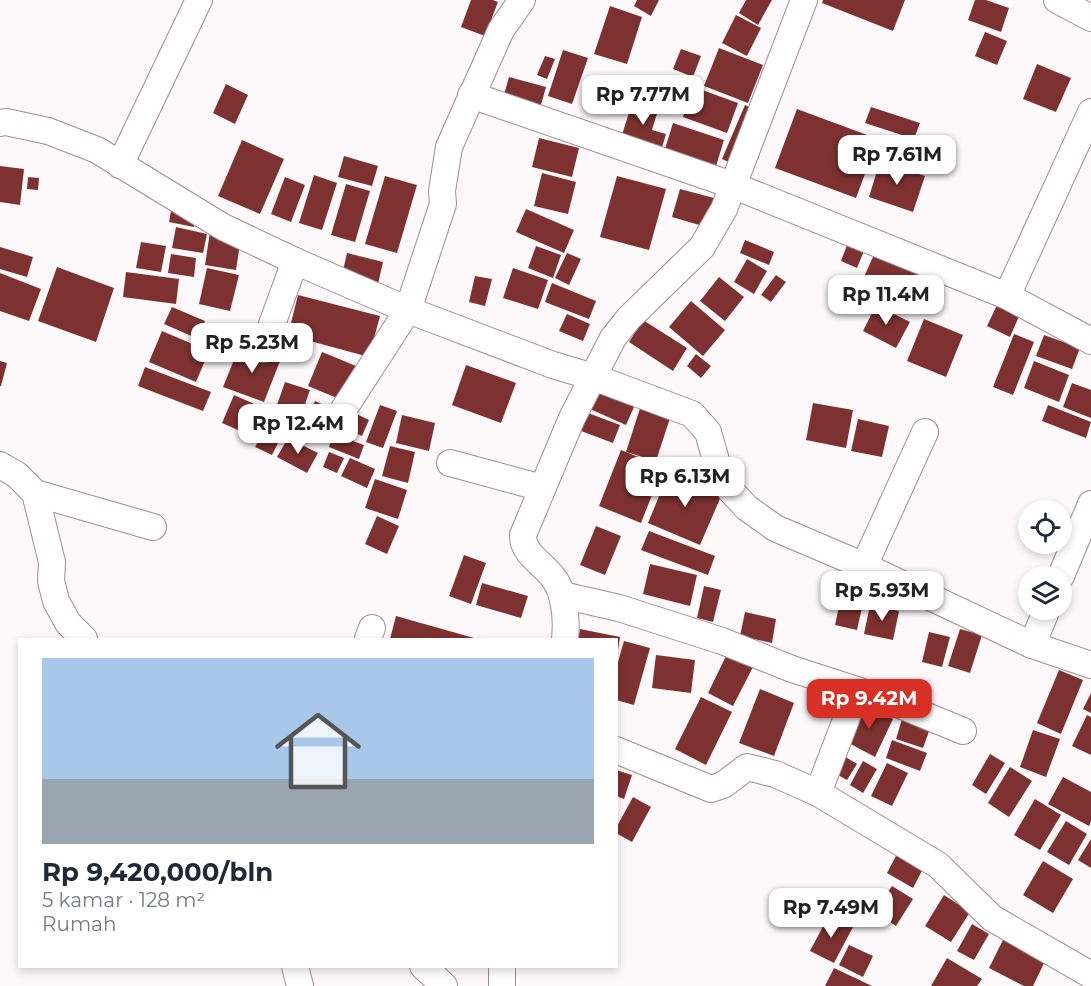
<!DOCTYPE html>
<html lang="id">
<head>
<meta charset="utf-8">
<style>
  :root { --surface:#fff; --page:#f2f2f3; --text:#1f2937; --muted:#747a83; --line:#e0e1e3; --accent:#d93025 }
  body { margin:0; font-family:Montserrat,sans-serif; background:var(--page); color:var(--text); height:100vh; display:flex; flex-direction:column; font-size:22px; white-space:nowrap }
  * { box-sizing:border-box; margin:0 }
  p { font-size:20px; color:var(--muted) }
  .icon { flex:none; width:33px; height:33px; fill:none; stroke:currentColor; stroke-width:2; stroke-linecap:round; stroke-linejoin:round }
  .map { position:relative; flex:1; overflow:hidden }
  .details { position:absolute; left:18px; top:638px; width:600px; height:330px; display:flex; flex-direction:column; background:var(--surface); border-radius:0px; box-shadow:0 3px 9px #0003 }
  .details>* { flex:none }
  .controls { position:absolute; left:1018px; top:500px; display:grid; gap:12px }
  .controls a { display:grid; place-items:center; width:54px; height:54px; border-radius:50%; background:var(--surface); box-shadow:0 3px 9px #0003; font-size:30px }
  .price { position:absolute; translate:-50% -51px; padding:0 14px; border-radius:12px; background:#fff; color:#222; font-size:20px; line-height:39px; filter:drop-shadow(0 2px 3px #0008) }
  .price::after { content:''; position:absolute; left:50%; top:36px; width:18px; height:14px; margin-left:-9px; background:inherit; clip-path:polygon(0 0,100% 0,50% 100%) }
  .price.on { background:var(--accent); color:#fff }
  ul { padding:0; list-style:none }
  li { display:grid; align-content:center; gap:12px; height:318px; padding:0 24px }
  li+li { border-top:2px solid var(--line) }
  li span { display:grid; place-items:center; height:186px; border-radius:0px; color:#555 }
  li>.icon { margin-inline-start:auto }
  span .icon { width:108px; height:108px; fill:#fffc; stroke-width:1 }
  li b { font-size:26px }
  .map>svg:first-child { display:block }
</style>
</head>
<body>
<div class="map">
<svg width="1091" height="986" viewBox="0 0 1091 986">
  <rect width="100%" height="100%" fill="#fdf8fa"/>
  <g fill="#7d3231">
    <polygon points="471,0 493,0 498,2 485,36 461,27"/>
    <polygon points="637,0 659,0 651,16 634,6"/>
    <polygon points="746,0 772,0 758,25 739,13"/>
    <polygon points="823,0 905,0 893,31 822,3"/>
    <polygon points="975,0 986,0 1009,8 1001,32 968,20"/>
    <polygon points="610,6 642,17 627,64 594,54"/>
    <polygon points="736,15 761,28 747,56 722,43"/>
    <polygon points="985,32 1007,41 997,65 975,56"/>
    <polygon points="719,48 763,65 748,103 704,86"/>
    <polygon points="681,49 701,56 693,77 673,69"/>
    <polygon points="563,50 588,58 572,104 548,96"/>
    <polygon points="545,56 555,59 547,79 537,75"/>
    <polygon points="1037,64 1071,78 1056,112 1023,99"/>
    <polygon points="674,75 691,82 681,108 663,101"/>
    <polygon points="509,77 546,87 539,112 502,102"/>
    <polygon points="226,84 248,95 235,124 213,113"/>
    <polygon points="694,87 738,103 727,133 683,117"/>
    <polygon points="633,100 659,107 652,130 666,134 661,151 621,138"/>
    <polygon points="745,105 758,111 735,165 722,159"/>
    <polygon points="871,107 920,123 914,139 865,123"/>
    <polygon points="797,109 878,139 856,198 775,168"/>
    <polygon points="673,123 724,140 716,166 665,149"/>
    <polygon points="886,135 918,147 912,164 879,152"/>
    <polygon points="539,138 579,148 572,177 532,167"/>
    <polygon points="242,140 284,159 260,214 218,196"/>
    <polygon points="344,156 378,166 372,186 338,177"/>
    <polygon points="880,161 925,176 913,212 869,197"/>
    <polygon points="0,166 24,169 20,205 0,202"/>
    <polygon points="542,173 576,182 568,214 534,206"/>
    <polygon points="314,175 337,183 322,230 299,223"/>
    <polygon points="385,176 417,185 397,253 365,244"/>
    <polygon points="617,176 666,189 649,250 600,237"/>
    <polygon points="28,177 39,178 38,190 27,189"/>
    <polygon points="285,177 305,185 291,222 271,214"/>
    <polygon points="346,184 370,191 355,242 331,235"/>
    <polygon points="680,189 714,198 706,227 672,217"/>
    <polygon points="526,209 574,230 564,253 516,232"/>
    <polygon points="171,211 196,216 194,227 169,222"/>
    <polygon points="176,227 207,234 203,253 172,248"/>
    <polygon points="210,232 241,237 236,270 205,265"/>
    <polygon points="745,240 774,252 769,265 740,253"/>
    <polygon points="849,240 866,246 857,268 841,261"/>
    <polygon points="141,242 166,246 161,272 136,268"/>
    <polygon points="536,246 561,255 553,278 528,268"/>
    <polygon points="0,247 33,257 27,277 0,269"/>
    <polygon points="877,248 931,273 914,311 859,288"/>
    <polygon points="347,253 383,262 378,284 342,275"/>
    <polygon points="567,253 581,259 569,285 555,278"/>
    <polygon points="171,254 196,258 194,277 168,273"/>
    <polygon points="747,259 767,271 754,294 734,282"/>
    <polygon points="57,267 114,288 96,342 38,321"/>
    <polygon points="207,268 239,275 230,311 199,304"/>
    <polygon points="513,268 548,280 538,309 503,298"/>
    <polygon points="126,272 179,279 176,304 123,297"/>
    <polygon points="0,273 41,289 29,321 0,311"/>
    <polygon points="776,275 786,282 771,302 761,295"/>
    <polygon points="475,276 492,279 485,306 469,302"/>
    <polygon points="719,277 744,297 725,321 700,301"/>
    <polygon points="552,283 596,301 589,319 545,302"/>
    <polygon points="298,295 380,316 369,357 288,335"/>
    <polygon points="691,301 725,330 703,356 669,327"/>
    <polygon points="998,303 1020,314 1010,337 987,326"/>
    <polygon points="876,305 910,322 896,348 863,331"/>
    <polygon points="172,307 205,321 198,339 164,324"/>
    <polygon points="567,314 590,324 583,341 559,331"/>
    <polygon points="924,319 963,335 946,377 907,361"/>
    <polygon points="643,320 687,348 673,371 629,342"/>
    <polygon points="162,331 209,351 196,382 149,362"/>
    <polygon points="1014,334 1034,342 1013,395 993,387"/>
    <polygon points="1044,335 1080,348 1072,369 1036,356"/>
    <polygon points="240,345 280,361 264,402 223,387"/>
    <polygon points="322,352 356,366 342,400 308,386"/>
    <polygon points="696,354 711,366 701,378 687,366"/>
    <polygon points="0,361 7,363 1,386 0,386"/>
    <polygon points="1034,361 1069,375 1059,402 1024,388"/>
    <polygon points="466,365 516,383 501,423 452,405"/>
    <polygon points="145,367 211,392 203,411 138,386"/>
    <polygon points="602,381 638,398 626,425 590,409"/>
    <polygon points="285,382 310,390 294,436 269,428"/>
    <polygon points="1072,383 1091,390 1091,418 1063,407"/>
    <polygon points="234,395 261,407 249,435 222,423"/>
    <polygon points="315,401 328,407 319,427 306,421"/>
    <polygon points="642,402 672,412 656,461 626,452"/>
    <polygon points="813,403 853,410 846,448 806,440"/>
    <polygon points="380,405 397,411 383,448 366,442"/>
    <polygon points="1048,405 1091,422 1086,438 1042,421"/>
    <polygon points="346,409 369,420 362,436 339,426"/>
    <polygon points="588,413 620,425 613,443 581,431"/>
    <polygon points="402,415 435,423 429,451 396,443"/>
    <polygon points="858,419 889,426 882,457 851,451"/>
    <polygon points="264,431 280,439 272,455 255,447"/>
    <polygon points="333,434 364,445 359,459 329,447"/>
    <polygon points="288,438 318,453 307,473 277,457"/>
    <polygon points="390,446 415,452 408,483 382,476"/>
    <polygon points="621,450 663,467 641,523 599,506"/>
    <polygon points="329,452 344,458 337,473 323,467"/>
    <polygon points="350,458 375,469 367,488 341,476"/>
    <polygon points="669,472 722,494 700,545 648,523"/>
    <polygon points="375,479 407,490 398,519 365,508"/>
    <polygon points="377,516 399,526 387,554 365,544"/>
    <polygon points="596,526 621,536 605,575 580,565"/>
    <polygon points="649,531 715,556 708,575 641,550"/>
    <polygon points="464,555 486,563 471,604 449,596"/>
    <polygon points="650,564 697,575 690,606 643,594"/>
    <polygon points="870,575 897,585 889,606 862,596"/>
    <polygon points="482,583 528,596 521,618 476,605"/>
    <polygon points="704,586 721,590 713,622 697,618"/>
    <polygon points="841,597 863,603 857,630 835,625"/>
    <polygon points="870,605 899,611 893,640 864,634"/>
    <polygon points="745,612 776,619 772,643 740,636"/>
    <polygon points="396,616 474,638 474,639 390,639"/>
    <polygon points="580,629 620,637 618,650 616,639 578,639"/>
    <polygon points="960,629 982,635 970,673 948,666"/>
    <polygon points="929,632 950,637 942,667 922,662"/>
    <polygon points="624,641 650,648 634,705 616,700 616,669"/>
    <polygon points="727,654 753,667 733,706 708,693"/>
    <polygon points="656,655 695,660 691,693 652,688"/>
    <polygon points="1059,670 1083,680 1061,734 1037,723"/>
    <polygon points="760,689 794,703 774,756 739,743"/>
    <polygon points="1091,693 1091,713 1083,709"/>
    <polygon points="701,697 732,712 706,765 675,749"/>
    <polygon points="863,704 893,719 875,757 845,741"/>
    <polygon points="1087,715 1091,717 1091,755 1072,746"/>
    <polygon points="903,716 931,726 923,748 896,739"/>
    <polygon points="1033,730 1060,739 1046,777 1020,767"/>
    <polygon points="892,740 927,753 920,771 886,758"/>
    <polygon points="839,753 857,764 847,780 829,770"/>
    <polygon points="990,754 1005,763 986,794 972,785"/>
    <polygon points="863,761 877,769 863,793 850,785"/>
    <polygon points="887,763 908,773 892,806 871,796"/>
    <polygon points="1010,767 1032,781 1009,817 988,803"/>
    <polygon points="616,770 632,775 624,799 616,796"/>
    <polygon points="1063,777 1091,792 1091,821 1089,826 1048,804"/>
    <polygon points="633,797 651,807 632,842 616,833 616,828"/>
    <polygon points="1035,799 1061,815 1040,850 1014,835"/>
    <polygon points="1066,821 1087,834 1069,865 1047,852"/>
    <polygon points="1091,839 1091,868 1078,860"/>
    <polygon points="898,852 924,867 913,888 887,873"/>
    <polygon points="1043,861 1073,879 1053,913 1023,895"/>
    <polygon points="892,886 913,899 896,926 875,912"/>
    <polygon points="944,895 970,912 951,942 925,926"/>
    <polygon points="829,915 853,927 834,963 810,951"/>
    <polygon points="972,924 989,934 974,960 957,951"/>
    <polygon points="1006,934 1048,955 1033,986 1024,986 989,968"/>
    <polygon points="849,945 873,956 863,977 839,965"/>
    <polygon points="947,958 982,979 977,986 931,986"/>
    <polygon points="834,968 872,986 825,986"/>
  </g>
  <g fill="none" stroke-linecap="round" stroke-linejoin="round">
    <g stroke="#a28c94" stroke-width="28">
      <g id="minor">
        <polyline points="1057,0 1091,18"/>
        <polyline points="471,95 732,185 1007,296 1091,341"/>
        <polyline points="0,123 6,122 48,131 97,150 223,227 297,262 408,310 553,365 593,377 613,338 629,318 702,247 724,209 804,0"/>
        <polyline points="120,165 199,0"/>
        <polyline points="1007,296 1091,112"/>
        <polyline points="263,349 295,261"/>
        <polyline points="331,429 408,310 443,204 442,191 449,147 501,30 522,0"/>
        <polyline points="450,463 542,488"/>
        <polyline points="0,465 17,475 35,493 52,562 51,581 56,601 68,623 84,639"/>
        <polyline points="35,493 153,527"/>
        <polyline points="864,566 925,432"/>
        <polyline points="1061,576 1091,504"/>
        <polyline points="562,595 619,608 722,641 792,669 888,700 963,731"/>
        <polyline points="368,639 372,628"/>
        <path d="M565,639c2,-20 0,-48 -13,-63 -10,-13 -30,-23 -29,-41l49,-117 21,-41 99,37 16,18 11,39 12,20 16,17 28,20 89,38 168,79 59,20"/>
        <polyline points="1032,645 1047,609"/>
        <polyline points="616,750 711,789 723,785 747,767 775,774 818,793 938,865 992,918 1091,975"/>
        <polyline points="818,793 857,691"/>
        <polyline points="295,966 300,986"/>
        <polyline points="423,966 444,986"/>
        <polyline points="502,966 502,986"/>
      </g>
    </g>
    <use href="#minor" stroke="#fff" stroke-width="26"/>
  </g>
</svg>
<div class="controls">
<a><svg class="icon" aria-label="locate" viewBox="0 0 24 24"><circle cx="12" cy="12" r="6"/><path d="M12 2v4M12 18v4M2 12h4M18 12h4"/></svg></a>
<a><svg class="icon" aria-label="layers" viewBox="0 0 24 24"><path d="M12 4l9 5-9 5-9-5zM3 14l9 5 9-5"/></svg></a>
</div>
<b class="price" style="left:643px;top:126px">Rp 7.77M</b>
<b class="price" style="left:897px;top:186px">Rp 7.61M</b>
<b class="price" style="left:886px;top:326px">Rp 11.4M</b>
<b class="price" style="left:252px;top:374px">Rp 5.23M</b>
<b class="price" style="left:298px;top:455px">Rp 12.4M</b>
<b class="price" style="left:685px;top:508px">Rp 6.13M</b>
<b class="price" style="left:882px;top:622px">Rp 5.93M</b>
<b class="price on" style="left:869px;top:730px">Rp 9.42M</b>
<b class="price" style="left:831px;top:939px">Rp 7.49M</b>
<section class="details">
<ul>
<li><span style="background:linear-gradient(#a9c7e8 65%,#9aa5b1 0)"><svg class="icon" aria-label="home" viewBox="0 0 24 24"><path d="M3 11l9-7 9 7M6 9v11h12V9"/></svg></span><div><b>Rp 9,420,000/bln</b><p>5 kamar · 128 m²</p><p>Rumah</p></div></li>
</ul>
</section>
</div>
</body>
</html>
